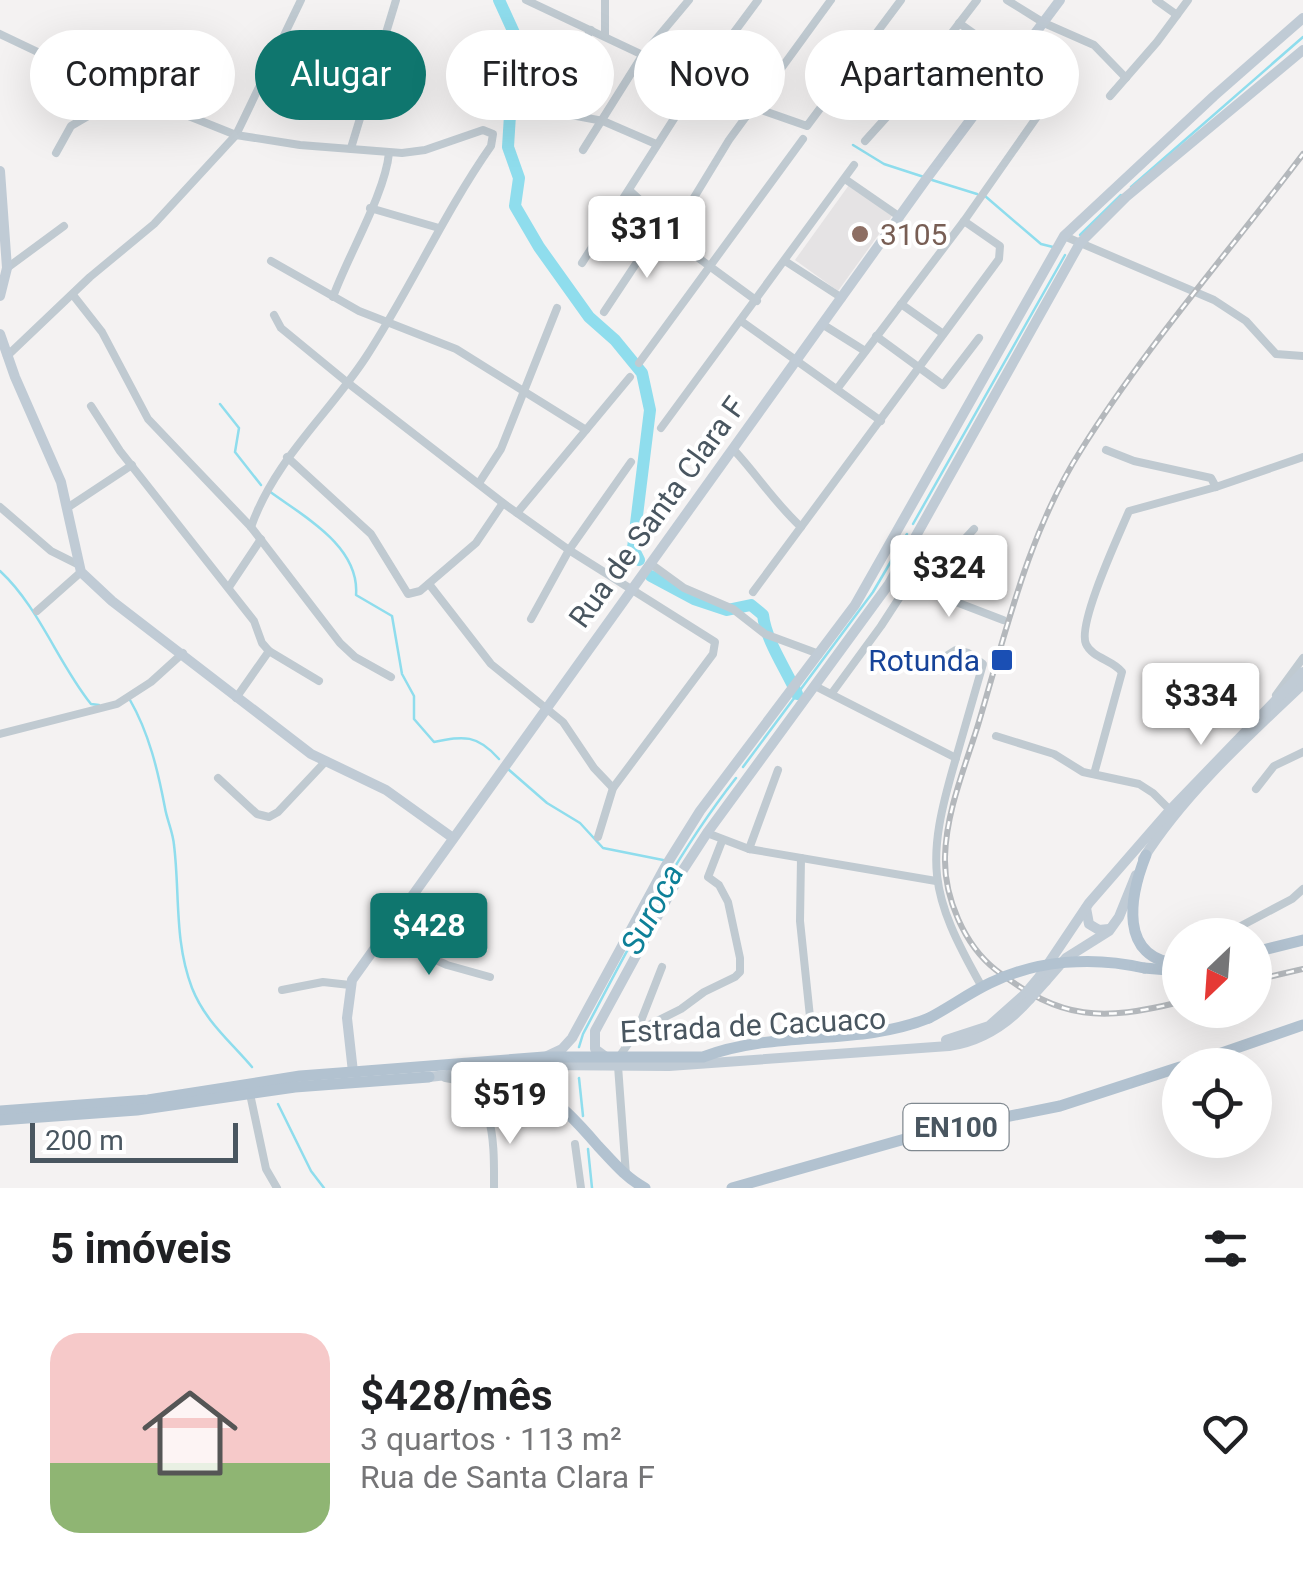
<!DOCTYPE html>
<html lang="pt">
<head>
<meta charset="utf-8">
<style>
  :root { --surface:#fff; --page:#f6f6f6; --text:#202124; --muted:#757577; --accent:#0f766e }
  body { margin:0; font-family:Roboto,sans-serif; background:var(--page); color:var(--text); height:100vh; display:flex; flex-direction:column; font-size:38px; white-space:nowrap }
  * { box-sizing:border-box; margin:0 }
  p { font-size:32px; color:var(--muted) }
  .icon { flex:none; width:55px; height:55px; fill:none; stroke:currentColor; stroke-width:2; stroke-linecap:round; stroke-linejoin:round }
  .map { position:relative; height:1188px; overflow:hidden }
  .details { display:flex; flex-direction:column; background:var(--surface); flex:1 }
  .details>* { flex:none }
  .top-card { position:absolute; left:30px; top:30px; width:1245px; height:90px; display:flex; gap:20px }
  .needle { width:65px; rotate:205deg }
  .tools { position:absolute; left:1162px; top:918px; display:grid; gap:20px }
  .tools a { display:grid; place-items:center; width:110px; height:110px; border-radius:50%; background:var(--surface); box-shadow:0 10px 40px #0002; font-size:50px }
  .scale { position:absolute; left:30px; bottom:25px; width:208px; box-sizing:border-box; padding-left:10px; border:5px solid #495660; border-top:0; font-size:28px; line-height:35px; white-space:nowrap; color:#495660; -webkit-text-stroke:8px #fff; paint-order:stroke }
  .price { position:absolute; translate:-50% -85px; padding:0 22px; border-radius:10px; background:#fff; color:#222; font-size:32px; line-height:65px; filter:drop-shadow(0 2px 5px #0008) }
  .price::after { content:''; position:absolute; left:50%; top:60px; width:30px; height:22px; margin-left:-15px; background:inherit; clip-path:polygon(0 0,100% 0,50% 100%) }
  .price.on { background:var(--accent); color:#fff }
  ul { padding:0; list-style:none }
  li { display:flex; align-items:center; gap:30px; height:250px; padding:0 50px }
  li span { display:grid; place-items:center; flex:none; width:280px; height:200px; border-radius:30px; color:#555 }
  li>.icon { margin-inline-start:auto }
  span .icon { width:120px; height:120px; fill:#fffc; stroke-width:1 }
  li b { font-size:42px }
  h2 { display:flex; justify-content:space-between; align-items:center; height:120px; padding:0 50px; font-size:42px }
  .chip { padding:0 35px; border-radius:45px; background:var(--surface); box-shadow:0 10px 40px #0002; font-size:35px; line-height:90px }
  .chip.on { background:var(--accent); color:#fff }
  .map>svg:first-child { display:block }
</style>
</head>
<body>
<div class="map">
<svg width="1303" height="1188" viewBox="0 0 1303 1188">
  <rect width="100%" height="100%" fill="#f4f2f2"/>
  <polygon fill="#e5e3e4" points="849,185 892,216 838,291 795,260"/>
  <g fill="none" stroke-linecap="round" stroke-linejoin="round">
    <g stroke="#8fdded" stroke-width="2.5">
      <polyline points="853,145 884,164 924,177"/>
      <polyline points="932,180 977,194"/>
      <polyline points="1131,187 1303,37"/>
      <polyline points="985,196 1041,244 1053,247"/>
      <polyline points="1080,235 1121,195"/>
      <polyline points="220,404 239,428 235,452 261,485"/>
      <path d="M269,491c34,25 91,55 87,104l36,21 10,58 12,22v23l20,23c30,-6 43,-8 65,17"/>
      <polyline points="913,524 1065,255"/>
      <path d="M0,571c39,36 58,92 91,133l8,1"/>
      <path d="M130,700c19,33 28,71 35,108 2,12 8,24 9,37 6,48 0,96 18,143 13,33 38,53 60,79"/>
      <polyline points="743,767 873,592 907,534"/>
      <polyline points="508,769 547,803 580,823 603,848 663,860"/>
      <path d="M579,1047l4,-13c47,-89 91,-177 153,-256"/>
      <polyline points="579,1078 583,1116"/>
      <polyline points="278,1104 311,1171 324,1188"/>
      <polyline points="588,1149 592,1188"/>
    </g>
    <g stroke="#8fdded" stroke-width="12">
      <polyline points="499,0 515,35 508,147 519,178 515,206 539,247 589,317 615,340 642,373 650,410 633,548 639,560"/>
      <path d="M651,576l43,23 33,11 24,-5 12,10c3,26 23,54 34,79"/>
    </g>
    <g stroke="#c0cad1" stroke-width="8">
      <polyline points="526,0 753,107 807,126 901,0"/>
      <polyline points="1007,0 1044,23 1094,45 1126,78"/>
      <polyline points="1156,0 1177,15"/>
      <polyline points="959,23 1014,62"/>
      <polyline points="591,30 545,104 545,110 603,121 656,144"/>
      <path d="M0,34l86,41 150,60 64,10 102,8 23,-3 58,-20 10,4 -2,12c-47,67 -80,142 -125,211 -38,58 -91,102 -115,170"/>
      <polyline points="605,35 605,0"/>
      <polyline points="1110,96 1157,42 1188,0"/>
      <polyline points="865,141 892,111 977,0"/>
      <polyline points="351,148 396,0"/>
      <polyline points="583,150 642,56 689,0"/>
      <polyline points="56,153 71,126 100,109 115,87"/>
      <polyline points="845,179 900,217"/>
      <polyline points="629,190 641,201 659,229 757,301"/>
      <polyline points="370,208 439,228"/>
      <polyline points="1064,236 1214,300 1246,321 1276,354 1303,356"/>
      <polyline points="670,237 729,140 831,0"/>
      <polyline points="271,261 359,311 456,349 586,430"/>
      <polyline points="785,261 842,298"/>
      <polyline points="582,263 698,81 758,0"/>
      <polyline points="7,268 64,226"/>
      <polyline points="73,295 102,332 148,419 251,527 340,643 355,657 391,677"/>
      <path d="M333,297c15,-42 52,-103 56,-144"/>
      <polyline points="901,304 942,333"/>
      <polyline points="604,312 659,229"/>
      <polyline points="274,315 281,328 348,383 503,503 569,550 715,642 713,654 613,788 598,837"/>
      <polyline points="741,321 881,421"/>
      <polyline points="822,324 865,351"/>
      <polyline points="876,336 943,385 979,338"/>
      <polyline points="7,356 90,277 154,224 236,135 301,0"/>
      <polyline points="639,363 803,139"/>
      <polyline points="837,389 964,221 1062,81"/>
      <polyline points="91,406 120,451 254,621 262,643 269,651 236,698"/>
      <polyline points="661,428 854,165"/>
      <path d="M734,450c24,26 41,53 67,77"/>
      <polyline points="1106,450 1134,461 1211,478 1216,487"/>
      <polyline points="287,457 371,534 408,594 420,591 476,543 503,503"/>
      <polyline points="479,483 501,449 557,308"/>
      <polyline points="0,507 51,551 79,565"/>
      <polyline points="67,508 132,465"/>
      <polyline points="517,513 630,377"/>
      <polyline points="651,564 684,588 733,609 765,634 819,654"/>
      <polyline points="429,584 491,664 563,722 594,768 613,788"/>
      <polyline points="909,584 1003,620"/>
      <polyline points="229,587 261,539"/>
      <polyline points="753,592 999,259 1000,246 964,221"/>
      <polyline points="37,611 81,572"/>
      <polyline points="531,619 569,550 631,462"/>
      <polyline points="269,651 319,681"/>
      <polyline points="937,662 956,650 968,653 983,664 956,758"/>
      <path d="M815,686l141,72c-31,105 -28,134 26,229"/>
      <polyline points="832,693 881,626 933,546 962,542 974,529"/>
      <polyline points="1276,695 1303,658"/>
      <polyline points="0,734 117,704 151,682 183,653"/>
      <polyline points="996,736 1054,754 1083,772 1139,784 1153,793 1170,810"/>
      <path d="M1094,774l28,-102c-9,-12 -30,-14 -36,-28 -9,-20 33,-109 43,-133l87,-24 87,-30"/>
      <polyline points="218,778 257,814 269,817 278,812 325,762"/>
      <polyline points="1256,789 1274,766 1303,752"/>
      <polyline points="707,833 749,849 936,881"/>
      <polyline points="749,849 778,770"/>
      <polyline points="801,858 800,921 812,1036"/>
      <polyline points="1224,935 1292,899 1303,889"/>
      <polyline points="383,936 447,965 490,977"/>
      <polyline points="282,990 323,982 350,985"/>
      <polyline points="637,1031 681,1009 704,992 735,977 740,972 740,958 728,902 719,885 708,877 722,841"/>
      <polyline points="619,1057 637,1031 662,967"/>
      <polyline points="618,1066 626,1175"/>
      <path d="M445,1078c52,6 49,69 49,110"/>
      <polyline points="250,1094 266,1169 277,1188"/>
      <polyline points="486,1106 493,1090 506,1079"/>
      <polyline points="575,1144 581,1188"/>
    </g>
    <g stroke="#c0cbd5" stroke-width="10">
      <polyline points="0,171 7,268 0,296"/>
      <polyline points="0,334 15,377 61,482 81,572 112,601 311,754 386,790 453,838"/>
      <path d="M1143,859c41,-65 104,-122 160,-175"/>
      <polyline points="1086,908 1089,924 1099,930 1109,929"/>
      <polyline points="1040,976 1089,903 1170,810 1303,672"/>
      <polyline points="1046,981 1066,958 1109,931 1119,917 1136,875"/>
      <polyline points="946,1040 989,1026 1025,994"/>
      <polyline points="545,1057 562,1049 572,1038 665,867 700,811 855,605 1064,236 1214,96 1303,18"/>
      <polyline points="606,1057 595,1049 595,1031 681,873 707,833 889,584 1080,243 1126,197 1303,50"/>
      <polyline points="353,1072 347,1018 352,980 927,178 1060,0"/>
      <path d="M429,1077l107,-12 133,1 280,-20c34,-5 59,-22 81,-47"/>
    </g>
    <g stroke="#b2c2d0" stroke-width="11">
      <path d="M1146,855c-16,40 -29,105 34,109"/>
      <polyline points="1255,952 1303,940"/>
      <polyline points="1144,968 1180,971"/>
      <polyline points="1187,1065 1303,1025"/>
      <path d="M464,1073c71,8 88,20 134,73 15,16 28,32 47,42"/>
      <path d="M0,1111l148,-11 152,-24 53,-4 191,-15h159c73,-28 155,-10 226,-39"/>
      <polyline points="0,1120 137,1110 295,1087 429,1077"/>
      <polyline points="732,1188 926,1133 1060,1106 1180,1067"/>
    </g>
    <g stroke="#b4b8bc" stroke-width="6">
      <g id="rail">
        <polyline points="1255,980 1303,969"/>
        <path d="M1180,1002c-78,19 -118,19 -184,-32 -32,-25 -52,-73 -51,-113 1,-45 20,-90 33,-132 28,-93 50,-192 103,-275 65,-104 148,-198 222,-296"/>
      </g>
    </g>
    <use href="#rail" stroke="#fff" stroke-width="2.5" stroke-dasharray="8" stroke-linecap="butt"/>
    <g stroke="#c0cbd5" stroke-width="10">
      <polyline points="1025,994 1040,976"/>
      <polyline points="1030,999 1046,981"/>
    </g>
    <path stroke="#b2c2d0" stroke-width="11" d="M929,1018c21,-11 40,-25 61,-35 47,-23 103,-27 154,-15"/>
  </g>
  <circle fill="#8d6e63" stroke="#fff" stroke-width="4" cx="860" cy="234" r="10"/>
  <rect fill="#1a4fb4" stroke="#fff" stroke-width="4" x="990" y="648" width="24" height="24" rx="5"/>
  <g text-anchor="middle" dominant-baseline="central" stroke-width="8" stroke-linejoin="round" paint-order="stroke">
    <rect fill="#fff" stroke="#808990" stroke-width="2.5" x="903.5" y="1104" width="105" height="46" rx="8"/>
    <g font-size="28" font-weight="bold" fill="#495660">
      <text x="956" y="1127">EN100</text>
    </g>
    <g font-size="30" fill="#785e54" stroke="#fff" text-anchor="start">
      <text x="880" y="234">3105</text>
    </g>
    <g font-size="30" fill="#495660" stroke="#fff">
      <text transform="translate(657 512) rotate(-54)">Rua de Santa Clara F</text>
      <text transform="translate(753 1025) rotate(-3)">Estrada de Cacuaco</text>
    </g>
    <g font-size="30" fill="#164399" stroke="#fff" text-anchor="end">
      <text x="980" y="660">Rotunda</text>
    </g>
    <g font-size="32" font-style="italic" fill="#0d8098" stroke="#fff">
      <text transform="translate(652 909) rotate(-62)">Suroca</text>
    </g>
  </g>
</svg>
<div class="tools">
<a><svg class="needle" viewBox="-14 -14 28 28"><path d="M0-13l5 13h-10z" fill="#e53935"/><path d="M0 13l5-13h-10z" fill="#757577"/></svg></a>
<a><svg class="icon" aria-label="locate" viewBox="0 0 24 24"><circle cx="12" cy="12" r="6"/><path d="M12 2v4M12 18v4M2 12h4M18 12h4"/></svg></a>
</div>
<div class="scale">200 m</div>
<b class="price" style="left:647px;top:281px">$311</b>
<b class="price" style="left:949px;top:620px">$324</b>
<b class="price" style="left:1201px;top:748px">$334</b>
<b class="price on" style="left:429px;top:978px">$428</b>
<b class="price" style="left:510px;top:1147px">$519</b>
<div class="top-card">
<a class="chip">Comprar</a>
<a class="chip on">Alugar</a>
<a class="chip">Filtros</a>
<a class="chip">Novo</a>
<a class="chip">Apartamento</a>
</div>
</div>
<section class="details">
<h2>5 imóveis<svg class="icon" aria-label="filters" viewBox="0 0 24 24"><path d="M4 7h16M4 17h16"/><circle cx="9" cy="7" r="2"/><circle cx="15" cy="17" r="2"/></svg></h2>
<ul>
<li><span style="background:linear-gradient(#f6c9c9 65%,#8fb573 0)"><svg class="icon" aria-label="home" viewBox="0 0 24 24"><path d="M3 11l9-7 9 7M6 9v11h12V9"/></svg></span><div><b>$428/mês</b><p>3 quartos · 113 m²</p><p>Rua de Santa Clara F</p></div><svg class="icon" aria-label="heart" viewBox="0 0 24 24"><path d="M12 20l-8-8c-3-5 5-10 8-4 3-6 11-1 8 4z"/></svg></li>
</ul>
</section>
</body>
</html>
